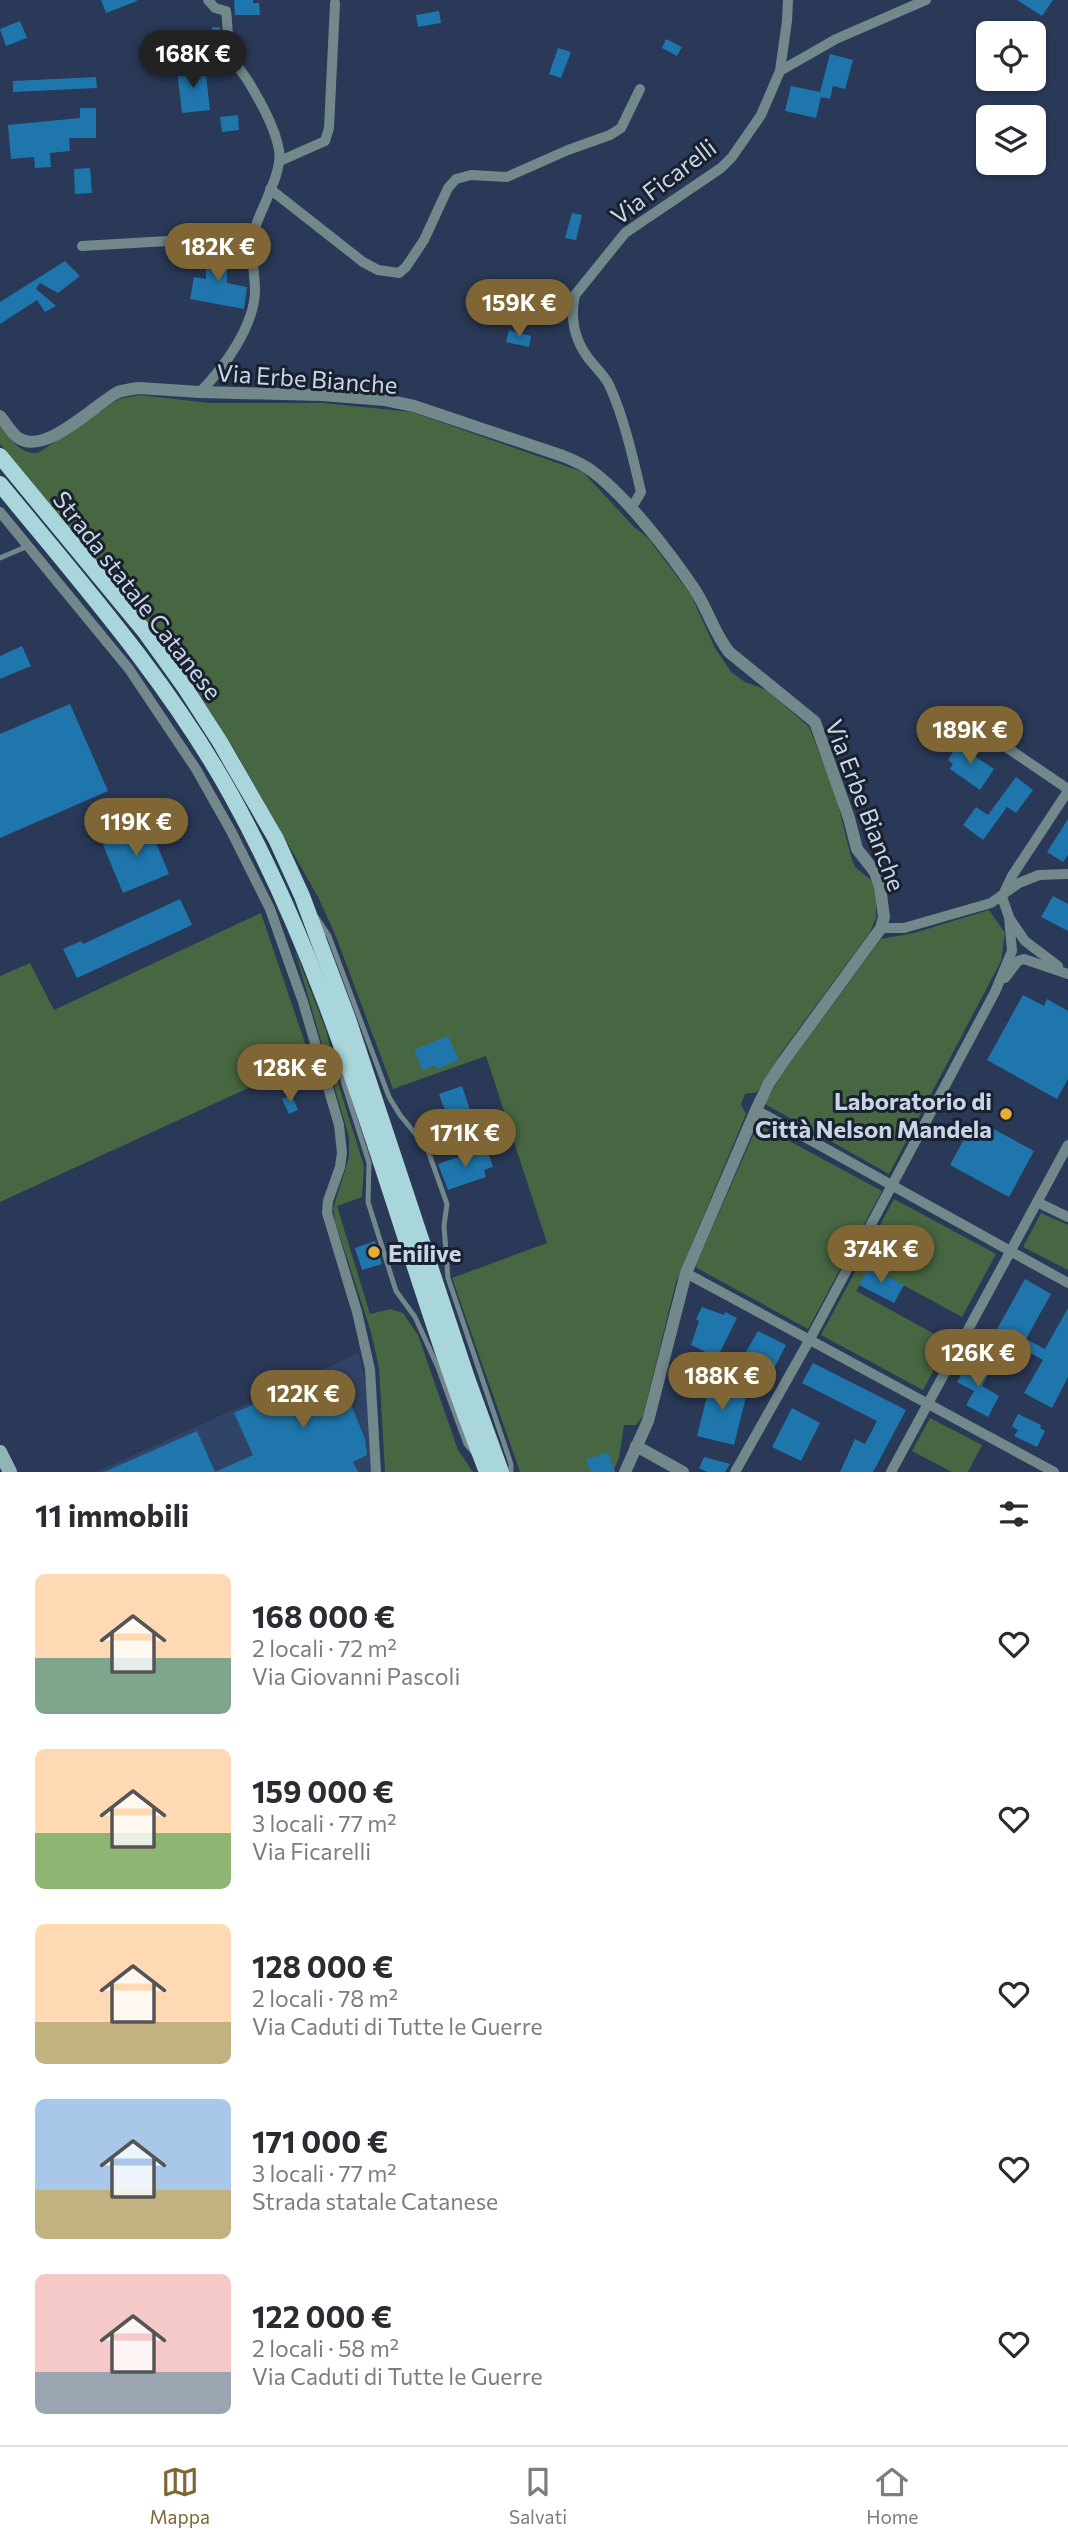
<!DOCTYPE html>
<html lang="it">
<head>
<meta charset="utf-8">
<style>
  :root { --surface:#fff; --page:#f2f2f3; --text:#2b2b33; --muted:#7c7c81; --line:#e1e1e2; --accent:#7f6634 }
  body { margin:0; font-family:Commissioner,sans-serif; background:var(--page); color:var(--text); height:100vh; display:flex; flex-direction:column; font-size:26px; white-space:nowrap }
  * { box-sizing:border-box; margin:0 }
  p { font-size:23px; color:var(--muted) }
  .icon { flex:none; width:38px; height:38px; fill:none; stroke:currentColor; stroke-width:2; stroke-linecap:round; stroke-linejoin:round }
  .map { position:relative; height:1472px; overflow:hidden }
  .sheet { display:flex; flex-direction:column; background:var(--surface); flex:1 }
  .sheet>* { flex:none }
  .controls { position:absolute; left:976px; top:21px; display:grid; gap:14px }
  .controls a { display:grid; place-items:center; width:70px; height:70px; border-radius:10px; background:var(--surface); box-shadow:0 2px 5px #0004; font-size:35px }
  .price { position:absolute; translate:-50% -60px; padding:0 16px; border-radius:24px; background:var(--accent); color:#fff; font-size:23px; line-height:46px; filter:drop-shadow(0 2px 4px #0008) }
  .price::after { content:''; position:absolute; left:50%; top:42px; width:21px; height:16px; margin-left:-10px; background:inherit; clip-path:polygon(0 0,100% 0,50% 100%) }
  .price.selected { background:#222; color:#fff }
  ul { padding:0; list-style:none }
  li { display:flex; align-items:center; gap:21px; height:175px; padding:0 35px }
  li span { display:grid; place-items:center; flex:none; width:196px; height:140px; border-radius:10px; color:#555 }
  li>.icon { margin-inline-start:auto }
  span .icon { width:84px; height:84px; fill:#fffc; stroke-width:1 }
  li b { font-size:30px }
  h2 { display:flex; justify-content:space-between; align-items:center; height:84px; padding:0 35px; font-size:30px }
  .tab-bar { display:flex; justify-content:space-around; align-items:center; height:98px; border-top:2px solid var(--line); background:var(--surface); font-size:19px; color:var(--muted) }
  .tab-bar a { display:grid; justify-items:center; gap:4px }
  .tab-bar .selected { color:var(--accent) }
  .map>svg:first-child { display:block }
</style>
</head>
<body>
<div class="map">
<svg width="1068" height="1472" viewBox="0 0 1068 1472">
  <rect width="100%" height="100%" fill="#293957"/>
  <polygon fill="#304467" points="359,1353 367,1388 372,1472 96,1472"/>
  <g fill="#466742">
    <path d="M140,395l69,8h114l89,9 171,60 51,55 14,11 43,57 24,53 16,24 14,10 22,8 42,37 27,69 15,61 4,10 17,14 4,16v21l-6,14 -89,121 -24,39 -12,2 -4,10 5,10 -70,168 -33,134 -7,9h-12l-5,33 -6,14h-93l-68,-194 95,-35 -61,-187 -93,33 -58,-155 -17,-37 -84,-148 -33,-52 -45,-62 -156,-191v-18c11,13 19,28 38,27l81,-54z"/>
    <polygon points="989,910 1005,933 1001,961 889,1174 765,1104 781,1075 881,939 914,933"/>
    <polygon points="261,913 310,1058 299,1071 268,1079 0,1202 0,976 30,963 54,1010"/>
    <polygon points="294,948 326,1030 338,1083 364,1166 362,1197 337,1206 370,1314 391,1309 403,1313 418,1335 458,1450 473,1472 385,1472 379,1368 371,1332 335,1221 333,1209 349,1157 349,1137"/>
    <polygon points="758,1124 882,1191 808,1329 697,1268 696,1265"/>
    <polygon points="894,1199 996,1254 962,1317 870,1267 856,1291 949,1342 923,1390 821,1335"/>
    <polygon points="1041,1213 1068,1225 1068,1270 1023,1247"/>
    <polygon points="930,1418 982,1445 968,1472 952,1472 912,1451"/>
  </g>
  <g fill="#1f76ad">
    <polygon points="101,0 137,0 137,1 106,13"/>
    <polygon points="234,0 253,0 253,3 259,3 260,15 235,15"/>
    <polygon points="1017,0 1053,0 1042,16"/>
    <polygon points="439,11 441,23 418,27 416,15"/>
    <polygon points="20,21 27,38 6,46 0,29"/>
    <polygon points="212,27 220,27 221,46 202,46 202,33 212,32"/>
    <polygon points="666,39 682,47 677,56 662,48"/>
    <polygon points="558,48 571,52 561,78 549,74"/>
    <polygon points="830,54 853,60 845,89 833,86 830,99 821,97 816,118 785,111 791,86 820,92"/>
    <polygon points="205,67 210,110 182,113 177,70"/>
    <polygon points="96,77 97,88 13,92 13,81"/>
    <polygon points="80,108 96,108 96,138 69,138 70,151 50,153 51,167 35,168 34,157 11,159 8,125 80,118"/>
    <polygon points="238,115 239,130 222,132 220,117"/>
    <polygon points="90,168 92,193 75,194 74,169"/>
    <polygon points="572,213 582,215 576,240 565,238"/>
    <polygon points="201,247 201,253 166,255 166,249"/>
    <polygon points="206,248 227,248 227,283 247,287 244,309 190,299 194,277 206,279"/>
    <polygon points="65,261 80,276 58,293 40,283 36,289 56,306 45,312 37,300 0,324 0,302"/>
    <polygon points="509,330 531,336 529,347 506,342"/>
    <polygon points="22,646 31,666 0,679 0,656"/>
    <polygon points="70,704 108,791 0,838 0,734"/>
    <polygon points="959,742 972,750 970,753 994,769 980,790 950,769 953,764 948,760"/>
    <polygon points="1016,777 1033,790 1016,813 1007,807 983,840 963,825 976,807 988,815"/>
    <polygon points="146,819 169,874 123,893 103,845 134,833 130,825"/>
    <polygon points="1068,819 1068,855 1063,862 1047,852"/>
    <polygon points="1053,896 1068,904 1068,931 1041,917"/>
    <polygon points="180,899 192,925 77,978 63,949 81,941 83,944"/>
    <polygon points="1023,995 1044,1006 1047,999 1068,1011 1068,1079 1057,1099 987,1060"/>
    <polygon points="448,1036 459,1060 437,1069 435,1065 423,1070 414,1050"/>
    <polygon points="462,1086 473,1119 451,1127 439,1094"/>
    <polygon points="292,1095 298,1110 289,1114 282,1099"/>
    <polygon points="975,1119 1034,1151 1009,1197 950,1165"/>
    <polygon points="477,1150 479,1155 488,1152 493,1167 484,1170 486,1177 448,1190 438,1164"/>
    <polygon points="375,1241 382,1264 362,1270 355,1248"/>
    <polygon points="869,1267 904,1285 894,1303 859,1285"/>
    <polygon points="1025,1279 1051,1294 1026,1339 1045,1349 1068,1308 1068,1377 1052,1408 1024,1393 1043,1360 1025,1350 1022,1355 992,1338"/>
    <polygon points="702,1307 724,1315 725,1312 737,1318 719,1354 714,1352 712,1355 691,1345 699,1321 696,1319"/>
    <polygon points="758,1331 786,1345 768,1380 739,1364"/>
    <polygon points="969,1361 990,1372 982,1386 999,1396 988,1417 966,1405 974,1391 957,1382"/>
    <polygon points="813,1363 906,1410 873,1472 840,1472 855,1439 865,1444 877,1421 802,1383"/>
    <polygon points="333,1369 335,1373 338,1372 365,1439 367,1455 353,1462 358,1472 215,1472 253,1455 234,1413"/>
    <polygon points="711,1380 748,1389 734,1445 697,1436"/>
    <polygon points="792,1408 820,1423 801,1461 772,1447"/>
    <polygon points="1018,1414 1041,1425 1040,1428 1045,1431 1037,1447 1014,1436 1018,1430 1012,1426"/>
    <polygon points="197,1431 215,1472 104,1472"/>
    <polygon points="608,1452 615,1472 591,1472 586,1460"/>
    <polygon points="704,1457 730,1464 725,1472 707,1472 699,1468"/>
  </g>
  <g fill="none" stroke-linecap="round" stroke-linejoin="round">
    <g stroke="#72888a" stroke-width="5">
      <polyline points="0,558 28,546"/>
      <polyline points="317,918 329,936 389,1097 400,1115 427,1148 447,1204 444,1226 448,1278 511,1464 511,1472"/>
      <polyline points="343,1069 343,1081 369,1163 368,1202 396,1291 415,1317 437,1365 466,1444 473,1452"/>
    </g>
    <g stroke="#72888a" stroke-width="10">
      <polyline points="780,71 787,21 788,0"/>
      <polyline points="280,161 325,141 329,128 335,3"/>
      <polyline points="270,189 363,262 378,270 399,273 406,267 424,240 448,188 456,179 471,175 507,177 568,150 610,135 621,128 640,89"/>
      <polyline points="82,246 253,236"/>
      <path d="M200,392c24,-24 55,-67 55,-102 0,-18 -6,-41 -1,-59 7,-24 29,-58 25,-81 -4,-23 -19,-49 -31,-69 -5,-8 -14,-18 -17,-27 -4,-12 -3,-30 -5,-43l-11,-3 -7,-8"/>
      <path d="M631,509l10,-17c-8,-34 -17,-74 -31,-105 -3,-8 -10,-15 -16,-22 -18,-20 -25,-43 -19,-70l50,-62 96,-65 11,-11 29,-42 19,-44 56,-32 90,-39"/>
      <polyline points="0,512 129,669 196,769 231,831 270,909 303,1002 339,1125 342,1153 340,1167 328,1201 327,1213 357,1312 370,1369 376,1472"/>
      <polyline points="972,724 1068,789"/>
      <polyline points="1010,919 1025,941 1058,966"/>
      <polyline points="881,928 904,928 991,903 1019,883 1039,875 1068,874"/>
      <polyline points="1005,978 1018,961 1024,959 1068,974"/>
      <polyline points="756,1110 1068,1283"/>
      <polyline points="1037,1202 1068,1217"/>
      <polyline points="686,1273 1054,1472"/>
      <polyline points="735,1472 810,1339 995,992 1012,951 1009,917 1002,897 1012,876 1068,791"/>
      <polyline points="891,1472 1068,1145"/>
    </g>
    <g stroke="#72888a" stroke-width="12">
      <path d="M0,416c5,6 11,16 17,21 27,21 78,-33 101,-45 6,-2 14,-3 21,-4l61,4 122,3 63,5 29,6 149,50c10,4 20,8 29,15 35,26 78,82 103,119 13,20 19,43 34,62l86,70 34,96 8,31 18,23 5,15 4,30 -3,11 -98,134 -14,21 -13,27 -70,163 -38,148 -23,51"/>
      <polyline points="636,1446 683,1472"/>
    </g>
    <polyline stroke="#91b4b7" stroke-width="14" points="0,1452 10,1472"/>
    <g stroke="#a9d6da" stroke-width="16">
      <polyline points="0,456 146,633 184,686 220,742 276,839 302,896 348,1019 467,1378 501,1472"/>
      <path d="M0,484c82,100 167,196 230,309 119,213 168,454 257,679"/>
    </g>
  </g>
  <g fill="#e5ad35" stroke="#19212e" stroke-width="2.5">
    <circle cx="1006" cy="1114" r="7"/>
    <circle cx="374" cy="1252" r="7"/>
  </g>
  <g text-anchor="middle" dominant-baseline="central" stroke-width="6" stroke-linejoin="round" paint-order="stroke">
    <g font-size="24" fill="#cad4e7" stroke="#19212e">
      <text transform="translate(663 181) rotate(-37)">Via Ficarelli</text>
      <text transform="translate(307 378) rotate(4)">Via Erbe Bianche</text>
      <text transform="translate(138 595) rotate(52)">Strada statale Catanese</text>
      <text transform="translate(866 805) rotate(69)">Via Erbe Bianche</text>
    </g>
    <g font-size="24" font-weight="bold" fill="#cad4e7" stroke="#19212e" text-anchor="end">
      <text x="992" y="1100">Laboratorio di<tspan x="992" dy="28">Città Nelson Mandela</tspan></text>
      <text x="388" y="1252" text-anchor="start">Enilive</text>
    </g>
  </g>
</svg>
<div class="controls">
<a><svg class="icon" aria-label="locate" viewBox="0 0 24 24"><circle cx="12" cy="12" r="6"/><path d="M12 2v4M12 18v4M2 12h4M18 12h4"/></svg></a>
<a><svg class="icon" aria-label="layers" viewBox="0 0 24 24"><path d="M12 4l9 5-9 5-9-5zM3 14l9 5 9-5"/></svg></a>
</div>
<b class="price selected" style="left:193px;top:90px">168K €</b>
<b class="price" style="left:218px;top:283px">182K €</b>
<b class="price" style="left:519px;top:339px">159K €</b>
<b class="price" style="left:970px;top:766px">189K €</b>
<b class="price" style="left:136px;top:858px">119K €</b>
<b class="price" style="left:290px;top:1104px">128K €</b>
<b class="price" style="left:465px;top:1169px">171K €</b>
<b class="price" style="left:881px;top:1285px">374K €</b>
<b class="price" style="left:978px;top:1389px">126K €</b>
<b class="price" style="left:722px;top:1412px">188K €</b>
<b class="price" style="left:303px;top:1430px">122K €</b>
</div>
<section class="sheet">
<h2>11 immobili<svg class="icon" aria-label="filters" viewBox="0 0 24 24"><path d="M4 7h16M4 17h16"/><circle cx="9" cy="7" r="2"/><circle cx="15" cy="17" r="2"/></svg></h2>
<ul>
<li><span style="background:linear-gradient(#ffd9b3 60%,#7fa58c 0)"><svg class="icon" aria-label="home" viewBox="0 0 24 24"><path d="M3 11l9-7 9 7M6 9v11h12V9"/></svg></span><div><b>168 000 €</b><p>2 locali · 72 m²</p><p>Via Giovanni Pascoli</p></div><svg class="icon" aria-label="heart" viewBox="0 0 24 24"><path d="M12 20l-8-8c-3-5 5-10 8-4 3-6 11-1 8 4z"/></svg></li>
<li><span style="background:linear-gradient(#ffd9b3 60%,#8fb573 0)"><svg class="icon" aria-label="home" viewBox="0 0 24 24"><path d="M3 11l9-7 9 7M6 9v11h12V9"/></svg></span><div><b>159 000 €</b><p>3 locali · 77 m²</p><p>Via Ficarelli</p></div><svg class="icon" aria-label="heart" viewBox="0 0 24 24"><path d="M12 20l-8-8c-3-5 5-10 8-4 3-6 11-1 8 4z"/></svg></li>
<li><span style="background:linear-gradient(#ffd9b3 70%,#c2b280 0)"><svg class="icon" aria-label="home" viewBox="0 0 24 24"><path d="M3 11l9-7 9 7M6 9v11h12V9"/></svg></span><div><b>128 000 €</b><p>2 locali · 78 m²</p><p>Via Caduti di Tutte le Guerre</p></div><svg class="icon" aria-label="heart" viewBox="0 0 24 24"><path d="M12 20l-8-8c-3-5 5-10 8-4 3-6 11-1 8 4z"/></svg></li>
<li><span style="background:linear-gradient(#a9c7e8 65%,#c2b280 0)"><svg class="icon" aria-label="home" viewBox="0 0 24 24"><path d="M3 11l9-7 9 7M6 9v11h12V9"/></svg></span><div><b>171 000 €</b><p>3 locali · 77 m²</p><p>Strada statale Catanese</p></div><svg class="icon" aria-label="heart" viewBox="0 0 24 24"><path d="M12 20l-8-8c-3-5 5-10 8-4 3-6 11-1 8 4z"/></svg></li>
<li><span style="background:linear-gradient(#f6c9c9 70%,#9aa5b1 0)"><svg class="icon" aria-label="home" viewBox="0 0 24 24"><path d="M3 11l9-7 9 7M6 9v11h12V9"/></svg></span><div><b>122 000 €</b><p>2 locali · 58 m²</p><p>Via Caduti di Tutte le Guerre</p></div><svg class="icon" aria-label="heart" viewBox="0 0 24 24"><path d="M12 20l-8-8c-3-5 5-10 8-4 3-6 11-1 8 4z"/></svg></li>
</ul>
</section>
<nav class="tab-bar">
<a class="selected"><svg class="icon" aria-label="map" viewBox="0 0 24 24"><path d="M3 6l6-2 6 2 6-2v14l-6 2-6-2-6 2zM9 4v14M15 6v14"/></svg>Mappa</a>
<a><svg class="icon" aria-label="saved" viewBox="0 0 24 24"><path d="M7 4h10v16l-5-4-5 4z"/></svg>Salvati</a>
<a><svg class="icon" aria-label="home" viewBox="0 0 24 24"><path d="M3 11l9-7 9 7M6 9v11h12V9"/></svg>Home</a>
</nav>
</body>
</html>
